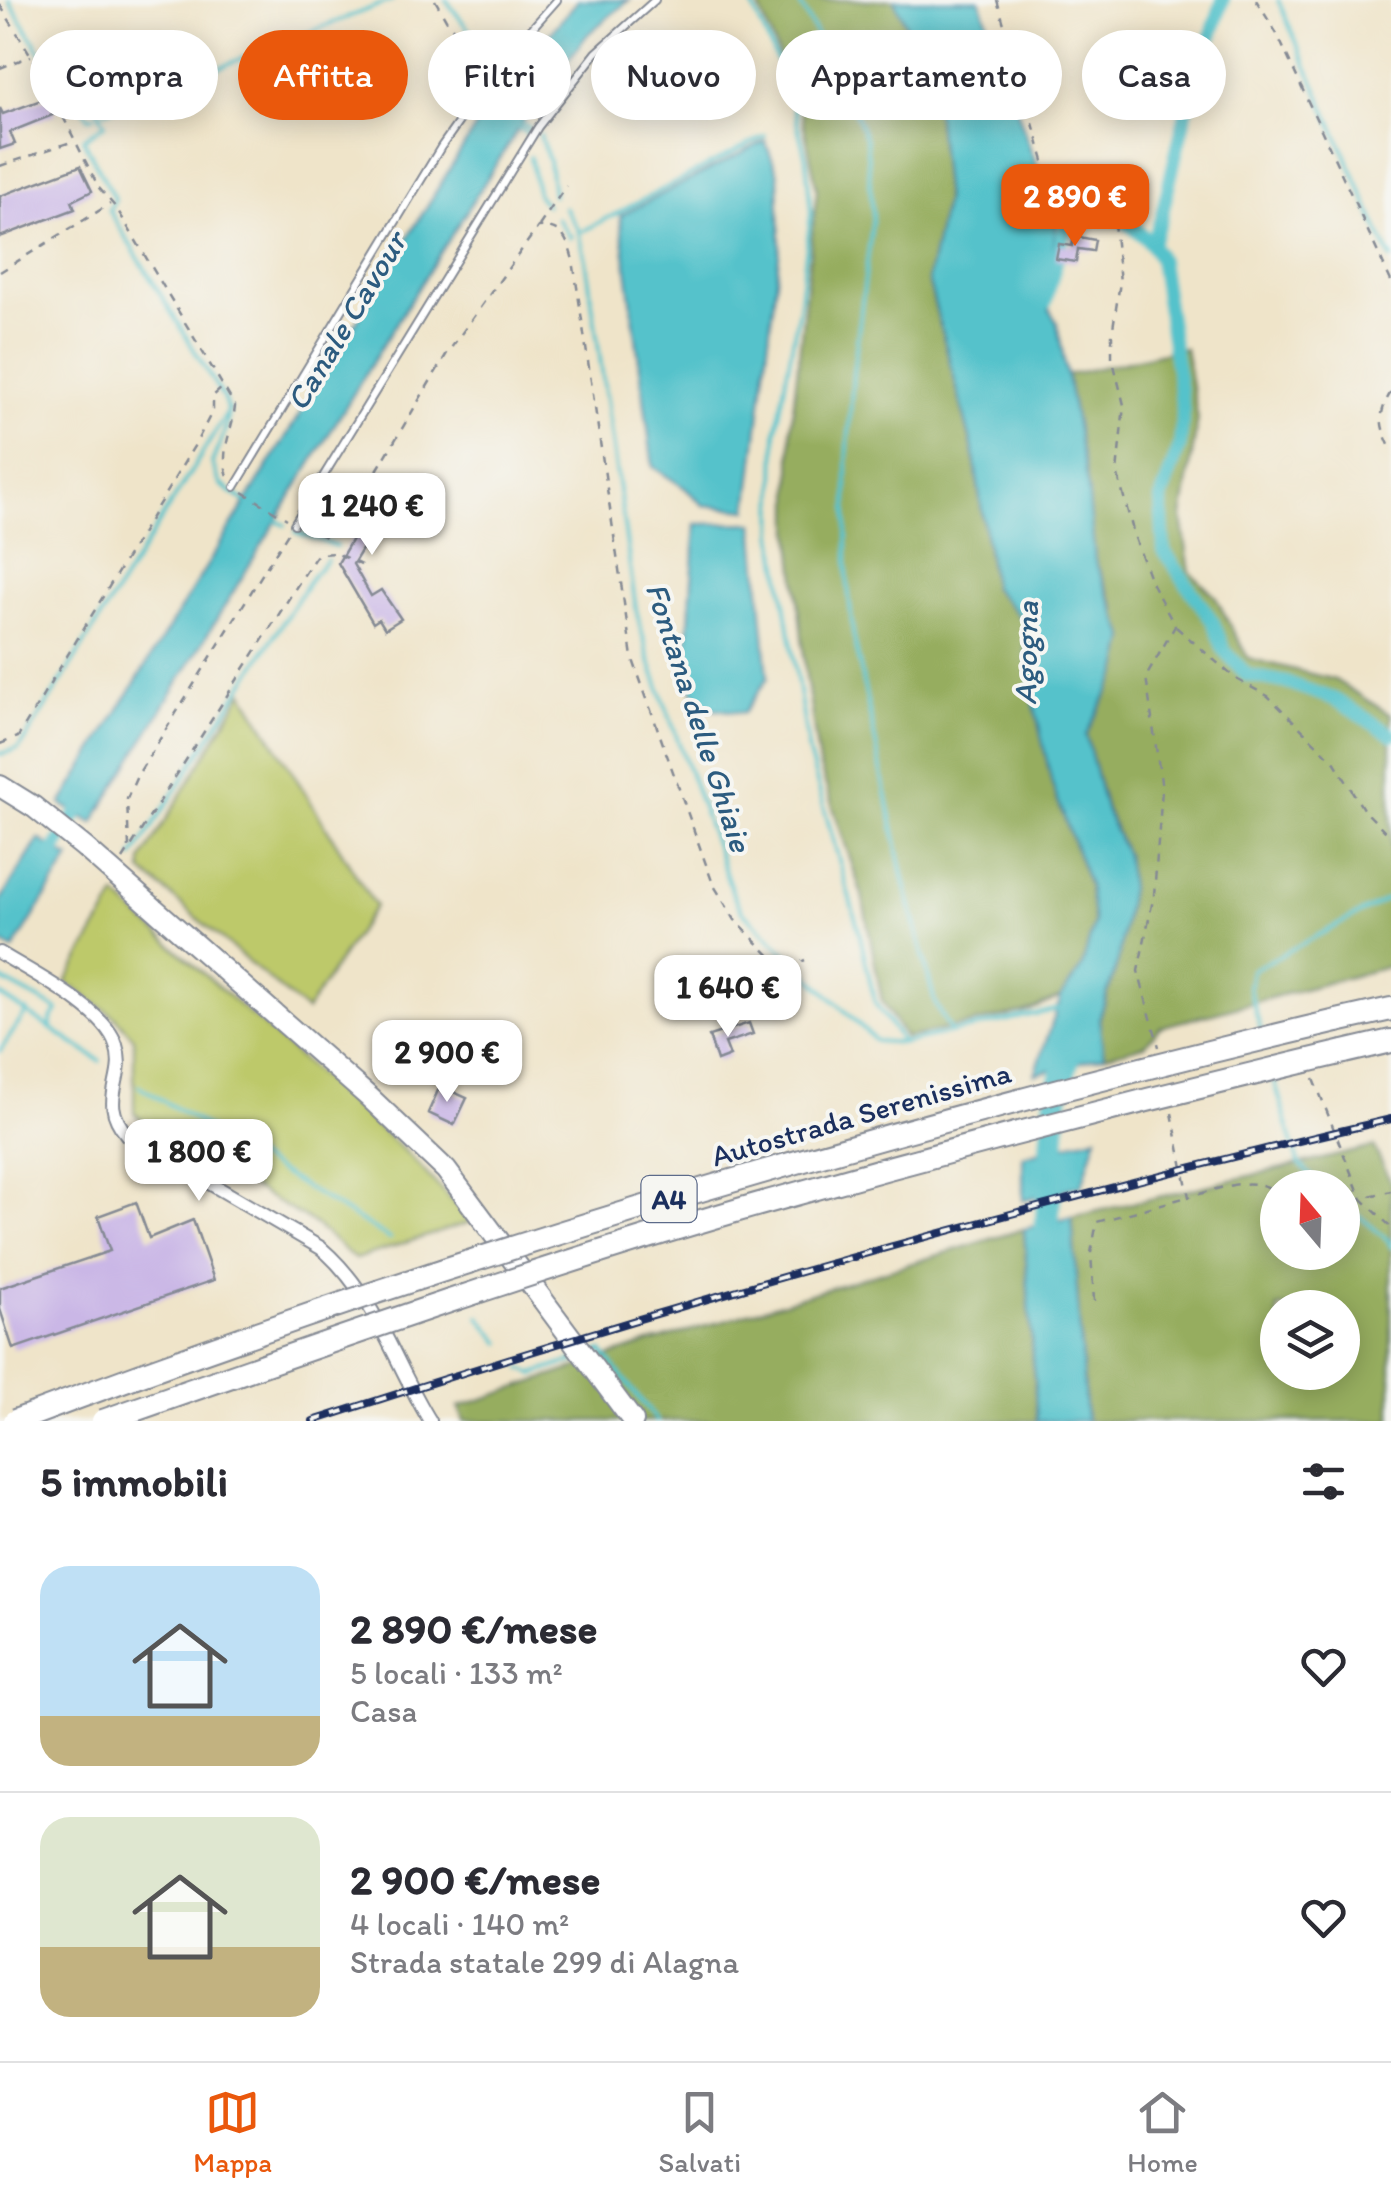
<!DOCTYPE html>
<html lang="it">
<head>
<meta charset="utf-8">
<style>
  :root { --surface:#fff; --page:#f7f7f7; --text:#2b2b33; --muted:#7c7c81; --line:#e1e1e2; --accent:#ea580c }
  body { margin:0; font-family:Itim,sans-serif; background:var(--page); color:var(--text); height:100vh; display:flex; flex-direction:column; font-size:38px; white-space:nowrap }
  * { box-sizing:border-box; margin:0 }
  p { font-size:32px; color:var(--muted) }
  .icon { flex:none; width:55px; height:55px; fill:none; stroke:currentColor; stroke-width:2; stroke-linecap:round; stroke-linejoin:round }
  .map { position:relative; height:1421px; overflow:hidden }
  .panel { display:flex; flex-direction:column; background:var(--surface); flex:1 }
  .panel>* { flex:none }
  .guide { position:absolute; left:30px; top:30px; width:1332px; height:90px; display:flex; gap:20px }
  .needle { width:65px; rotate:341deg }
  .buttons { position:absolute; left:1260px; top:1170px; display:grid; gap:20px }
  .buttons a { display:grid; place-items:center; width:100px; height:100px; border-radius:50%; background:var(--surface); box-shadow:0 5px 25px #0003; font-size:50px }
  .price { position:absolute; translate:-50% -85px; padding:0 22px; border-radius:20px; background:#fff; color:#222; font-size:32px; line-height:65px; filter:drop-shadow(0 2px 5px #0008) }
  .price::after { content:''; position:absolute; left:50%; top:60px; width:30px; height:22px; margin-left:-15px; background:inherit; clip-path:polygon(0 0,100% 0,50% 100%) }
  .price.current { background:var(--accent); color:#fff }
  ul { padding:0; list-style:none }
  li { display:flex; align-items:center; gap:30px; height:250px; padding:0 40px }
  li+li { border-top:2px solid var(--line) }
  li span { display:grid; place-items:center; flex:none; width:280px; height:200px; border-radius:30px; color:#555 }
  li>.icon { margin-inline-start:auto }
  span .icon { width:120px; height:120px; fill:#fffc; stroke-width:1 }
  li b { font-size:42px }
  h2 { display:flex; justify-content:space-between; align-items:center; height:120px; padding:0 40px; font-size:42px }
  .tag { padding:0 35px; border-radius:45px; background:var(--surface); box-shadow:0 5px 25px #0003; font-size:35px; line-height:90px }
  .tag.current { background:var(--accent); color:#fff }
  .dock { display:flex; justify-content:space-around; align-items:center; height:140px; border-top:2px solid var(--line); background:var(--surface); font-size:28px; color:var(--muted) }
  .dock a { display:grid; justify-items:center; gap:5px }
  .dock .current { color:var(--accent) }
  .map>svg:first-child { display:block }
</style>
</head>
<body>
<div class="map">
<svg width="1391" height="1421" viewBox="0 0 1391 1421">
  <rect width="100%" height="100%" fill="#f6f6f2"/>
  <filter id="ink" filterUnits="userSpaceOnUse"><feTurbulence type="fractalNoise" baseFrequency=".01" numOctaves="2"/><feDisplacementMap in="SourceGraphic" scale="20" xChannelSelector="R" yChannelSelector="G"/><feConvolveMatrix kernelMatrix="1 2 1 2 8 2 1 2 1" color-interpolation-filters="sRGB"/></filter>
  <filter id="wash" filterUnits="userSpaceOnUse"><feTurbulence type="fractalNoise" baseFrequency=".0048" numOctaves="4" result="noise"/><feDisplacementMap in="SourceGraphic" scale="40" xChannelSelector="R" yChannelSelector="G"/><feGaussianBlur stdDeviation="2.25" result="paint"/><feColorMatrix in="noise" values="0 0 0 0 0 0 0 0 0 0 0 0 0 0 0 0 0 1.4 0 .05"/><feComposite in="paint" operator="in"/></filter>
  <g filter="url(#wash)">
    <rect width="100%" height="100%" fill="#efe4c9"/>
    <g fill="#bdc96b" stroke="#6c7c64" stroke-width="2.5">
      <polygon points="243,692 375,906 306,1011 142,871 142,860"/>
      <polygon points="116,896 410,1156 471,1222 355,1259 313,1223 147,1125 134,1113 134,1038 115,1017 66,982"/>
    </g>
    <g fill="#96ad5f" stroke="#586e5e" stroke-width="2.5" fill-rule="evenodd">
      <polygon points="756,0 894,0 915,44 937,117 945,199 928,279 973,449 993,588 1023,620 1052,784 1089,886 1094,924 1082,968 1061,997 1026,1012 905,1038 882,1001 862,895 819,765 806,676 791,532 791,428 817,189 800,107"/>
      <polygon points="1185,348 1198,419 1182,517 1190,572 1215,596 1248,658 1335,680 1391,715 1391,966 1160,1027 1145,1045 1104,1056 1099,1020 1118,961 1126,855 1106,809 1086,735 1118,674 1116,607 1095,561 1088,489 1067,375"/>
      <path d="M1374,1147l17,35v239h-305l-14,-204zM1278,1188h64v64h-64zM1278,1308h64v64h-64z"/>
      <polygon points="1024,1229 1037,1421 464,1421 459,1407 646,1344"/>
    </g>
    <g fill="#54c2cb" stroke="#387894" stroke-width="2.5">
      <polygon points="578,0 629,0 588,34 529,112 400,317 93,823 61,804 484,113"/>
      <polygon points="894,0 980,0 1031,151 1046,185 1060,191 1047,305 1057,323 1088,489 1095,561 1126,638 1118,674 1086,735 1105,809 1126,855 1130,888 1118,961 1099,1019 1104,1056 1035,1074 1061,997 1082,967 1094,923 1089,886 1052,784 1030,687 1023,620 993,588 973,449 928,279 945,199 937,117 915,44"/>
      <polygon points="765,141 778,174 780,247 748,510 703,505 685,488 653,467 620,216"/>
      <polygon points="754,523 768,678 744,713 702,707 685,676 696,524"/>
      <polygon points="39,839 70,858 13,950 0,942 0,901"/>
      <polygon points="1097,1136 1082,1185 1023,1200 1023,1156"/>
      <polygon points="1072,1217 1086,1421 1037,1421 1024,1229"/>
    </g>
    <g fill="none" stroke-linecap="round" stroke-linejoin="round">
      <g stroke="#54c2cb" stroke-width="4">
        <path d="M9,0l39,65 25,-1 32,60 -22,15 32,61 -6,10 115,189c10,25 -4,40 -12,64l8,21 26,18"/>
        <polyline points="446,0 478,42 475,91"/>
        <polyline points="750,0 788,86 806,159 811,213 799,308 776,432 774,534 809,754 859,931 875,1003 903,1043"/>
        <polyline points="798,0 847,92 866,140 873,215 853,373 847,460 847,577 853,633 904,880 935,1003 951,1032"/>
        <polyline points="1278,0 1391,259"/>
        <polyline points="66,81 89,118 94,116"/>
        <polyline points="483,97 490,102"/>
        <polyline points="104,112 392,0"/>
        <polyline points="523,124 531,129"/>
        <polyline points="518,127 528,134"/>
        <polyline points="540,135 549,161 553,195"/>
        <polyline points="530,157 538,196 546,205"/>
        <polyline points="564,207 578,229 586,260 636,609 649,659 734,897 742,911 876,1041 903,1043 1059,1009"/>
        <polyline points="557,218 570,237 572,236"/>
        <polyline points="583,231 765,136"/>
        <polyline points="276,520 285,525"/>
        <polyline points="296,532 336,546"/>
        <polyline points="0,754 18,749 28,735 229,410"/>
        <polyline points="133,857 313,575 327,560"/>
        <polyline points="0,979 58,1010 51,1019 51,1028"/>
        <polyline points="0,995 100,1061"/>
        <polyline points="1261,1031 1249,988 1252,970 1391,897"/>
        <polyline points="0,1051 27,1011"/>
        <polyline points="1274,1079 1298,1162 1317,1182"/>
        <polyline points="139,1086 390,1239"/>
        <polyline points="1358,1215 1388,1240 1391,1247"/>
        <polyline points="479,1316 501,1343"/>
        <polyline points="593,1354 602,1351 657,1421"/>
        <polyline points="522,1369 534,1374 579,1359"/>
      </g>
      <g stroke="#54c2cb" stroke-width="14">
        <path d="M1043,202c43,-1 100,17 117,58l23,150 -3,35 -19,54 3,52 49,71 11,28 23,25 41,8 46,16 57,35"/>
        <polyline points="1152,242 1161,218 1186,112 1223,0"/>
        <polyline points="1045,303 1072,202"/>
        <polyline points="47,862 85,800"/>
      </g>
      <polyline stroke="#54c2cb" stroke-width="25" points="1048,1255 1046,1236 1056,1100 1074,1033"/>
    </g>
    <g id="blocks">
      <g fill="#cab7e6">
        <polygon points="49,97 55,114 10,132 15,144 0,149 0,108 3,114"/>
        <polygon points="80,166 92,191 72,201 75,209 0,237 0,196"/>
        <polygon points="1074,236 1095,240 1093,251 1078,249 1076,262 1056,259 1059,244 1072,246"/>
        <polygon points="385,482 406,516 394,522 386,510 353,564 371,596 381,590 401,619 385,629 379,619 373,623 338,563"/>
        <polygon points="749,1023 753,1034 725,1043 730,1056 717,1061 709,1036"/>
        <polygon points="440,1086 467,1098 454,1125 428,1113"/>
        <polygon points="136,1202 149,1238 193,1220 214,1280 13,1349 0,1309 0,1288 110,1251 98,1216"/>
      </g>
    </g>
  </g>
  <g filter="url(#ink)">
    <use href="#blocks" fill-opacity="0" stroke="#858a94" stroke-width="2.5"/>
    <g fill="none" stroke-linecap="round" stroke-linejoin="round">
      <g stroke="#858a94" stroke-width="10">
        <g id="lane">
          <polyline points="235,487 441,147 496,69 557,0"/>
          <polyline points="294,524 538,127 596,53 655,0"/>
        </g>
      </g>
      <g stroke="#858a94" stroke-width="16">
        <path id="street" d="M0,953c32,20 105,56 116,92 12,35 -20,54 11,90l194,113c55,47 72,113 109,173"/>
      </g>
      <g stroke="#858a94" stroke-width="24">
        <polyline id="primary" points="0,786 34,807 84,847 369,1097 446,1170 633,1421"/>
      </g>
      <g stroke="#858a94" stroke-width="26">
        <g id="highway">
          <polyline points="1337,1021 1391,1009"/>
          <polyline points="1344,1052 1391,1041"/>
        </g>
      </g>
      <g stroke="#858a94" stroke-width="2.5" stroke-dasharray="8 8" stroke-linecap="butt">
        <polyline points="435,0 448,23 466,43 464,95"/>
        <path d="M997,0l47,161c23,35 54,23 74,48l-4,15 6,58 -8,53v22l12,48 -7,67 18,66 17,46 23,42 -29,51 16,112 -8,106 -16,76 21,76"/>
        <polyline points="1256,0 1277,34 1391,281"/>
        <path d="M0,5l38,62 61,121 18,21 118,197c-2,24 -16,45 -7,70"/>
        <polyline points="0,68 31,56"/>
        <polyline points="0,166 74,141"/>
        <polyline points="539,226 566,186"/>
        <polyline points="0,272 110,204"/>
        <path d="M1391,392c-14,23 -11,34 0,57"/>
        <polyline points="243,492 287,519"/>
        <path d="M303,528l25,10 14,-9 104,-174 92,-128c24,-2 29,12 35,33l59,397 81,227 22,36 49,50 21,-10"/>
        <polyline points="1176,627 1236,679 1268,696 1334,761 1363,809 1391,837"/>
        <polyline points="0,744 18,737 196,443 213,410 213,396 223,387"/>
        <polyline points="129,848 127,799 137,776 289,531"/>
        <polyline points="123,859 314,559 318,554 336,553 367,568"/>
        <polyline points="1314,1079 1361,1198 1391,1227"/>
        <path d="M1172,1113l17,84c27,-7 64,-24 89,-4"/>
        <polyline points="1342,1210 1361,1198 1391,1191"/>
        <polyline points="1094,1301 1091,1253 1097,1222 1187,1197"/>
      </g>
      <use href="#lane" stroke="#fff" stroke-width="6"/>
      <use href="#street" stroke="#fff" stroke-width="12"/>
      <use href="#primary" stroke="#fff" stroke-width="20"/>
      <use href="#highway" stroke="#fff" stroke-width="22"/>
      <g stroke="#1b2f5e" stroke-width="8">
        <path id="rail" d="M313,1421c355,-116 714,-217 1078,-302"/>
      </g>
      <use href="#rail" stroke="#f6f6f2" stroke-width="4" stroke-dasharray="11" stroke-linecap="butt"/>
      <g stroke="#858a94" stroke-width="26" stroke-linecap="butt">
        <g id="highway-bridge">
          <path d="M15,1421c431,-164 874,-294 1322,-400"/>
          <path d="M103,1421c209,-73 419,-148 632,-210 202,-58 405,-111 609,-159"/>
        </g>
      </g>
      <use href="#highway-bridge" stroke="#fff" stroke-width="22"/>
    </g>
  </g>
  <g text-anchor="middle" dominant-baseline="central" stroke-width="8" stroke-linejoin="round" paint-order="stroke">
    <rect fill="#f6f6f2" stroke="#5d6b8a" stroke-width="2.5" x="641.5" y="1176" width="55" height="46" rx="8"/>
    <g font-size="28" font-weight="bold" fill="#1b2f5e">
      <text x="669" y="1199">A4</text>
    </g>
    <g font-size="30" fill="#1b2f5e" stroke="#f6f6f2">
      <text transform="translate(861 1114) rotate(-16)">Autostrada Serenissima</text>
    </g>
    <g font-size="32" font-style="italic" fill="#2c5b7f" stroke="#f6f6f2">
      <text transform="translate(346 321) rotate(-59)">Canale Cavour</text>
      <text transform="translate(1026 653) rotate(-89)">Agogna</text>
      <text transform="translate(699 717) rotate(72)">Fontana delle Ghiaie</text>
    </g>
  </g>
</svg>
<div class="buttons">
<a><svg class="needle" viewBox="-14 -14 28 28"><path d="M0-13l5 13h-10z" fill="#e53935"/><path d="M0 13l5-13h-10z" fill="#7c7c81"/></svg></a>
<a><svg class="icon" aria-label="layers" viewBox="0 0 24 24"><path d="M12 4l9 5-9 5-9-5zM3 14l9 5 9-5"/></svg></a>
</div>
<b class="price current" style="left:1075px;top:249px">2 890 €</b>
<b class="price" style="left:372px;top:558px">1 240 €</b>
<b class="price" style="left:728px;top:1040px">1 640 €</b>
<b class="price" style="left:447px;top:1105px">2 900 €</b>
<b class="price" style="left:199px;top:1204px">1 800 €</b>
<div class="guide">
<a class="tag">Compra</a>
<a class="tag current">Affitta</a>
<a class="tag">Filtri</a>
<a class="tag">Nuovo</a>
<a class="tag">Appartamento</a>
<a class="tag">Casa</a>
</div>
</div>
<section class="panel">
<h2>5 immobili<svg class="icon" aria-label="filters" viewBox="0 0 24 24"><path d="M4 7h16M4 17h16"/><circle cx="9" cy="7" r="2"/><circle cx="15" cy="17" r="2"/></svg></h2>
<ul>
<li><span style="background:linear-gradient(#bfe0f5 75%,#c2b280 0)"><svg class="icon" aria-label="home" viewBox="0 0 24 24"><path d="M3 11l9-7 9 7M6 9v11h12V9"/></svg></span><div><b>2 890 €/mese</b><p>5 locali · 133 m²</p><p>Casa</p></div><svg class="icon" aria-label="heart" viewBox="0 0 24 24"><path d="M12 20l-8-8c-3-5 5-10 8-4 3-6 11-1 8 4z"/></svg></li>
<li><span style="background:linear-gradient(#dfe7d0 65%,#c2b280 0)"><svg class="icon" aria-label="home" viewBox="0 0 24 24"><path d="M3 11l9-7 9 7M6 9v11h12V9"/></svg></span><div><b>2 900 €/mese</b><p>4 locali · 140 m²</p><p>Strada statale 299 di Alagna</p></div><svg class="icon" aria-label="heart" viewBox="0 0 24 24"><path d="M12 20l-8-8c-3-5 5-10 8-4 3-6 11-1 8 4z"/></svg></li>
</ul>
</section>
<nav class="dock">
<a class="current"><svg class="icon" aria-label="map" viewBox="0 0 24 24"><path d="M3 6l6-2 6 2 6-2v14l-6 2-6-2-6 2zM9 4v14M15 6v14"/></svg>Mappa</a>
<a><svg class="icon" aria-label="saved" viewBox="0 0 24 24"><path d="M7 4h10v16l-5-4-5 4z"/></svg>Salvati</a>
<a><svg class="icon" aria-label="home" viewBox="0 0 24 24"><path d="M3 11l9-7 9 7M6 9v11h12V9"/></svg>Home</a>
</nav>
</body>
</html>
